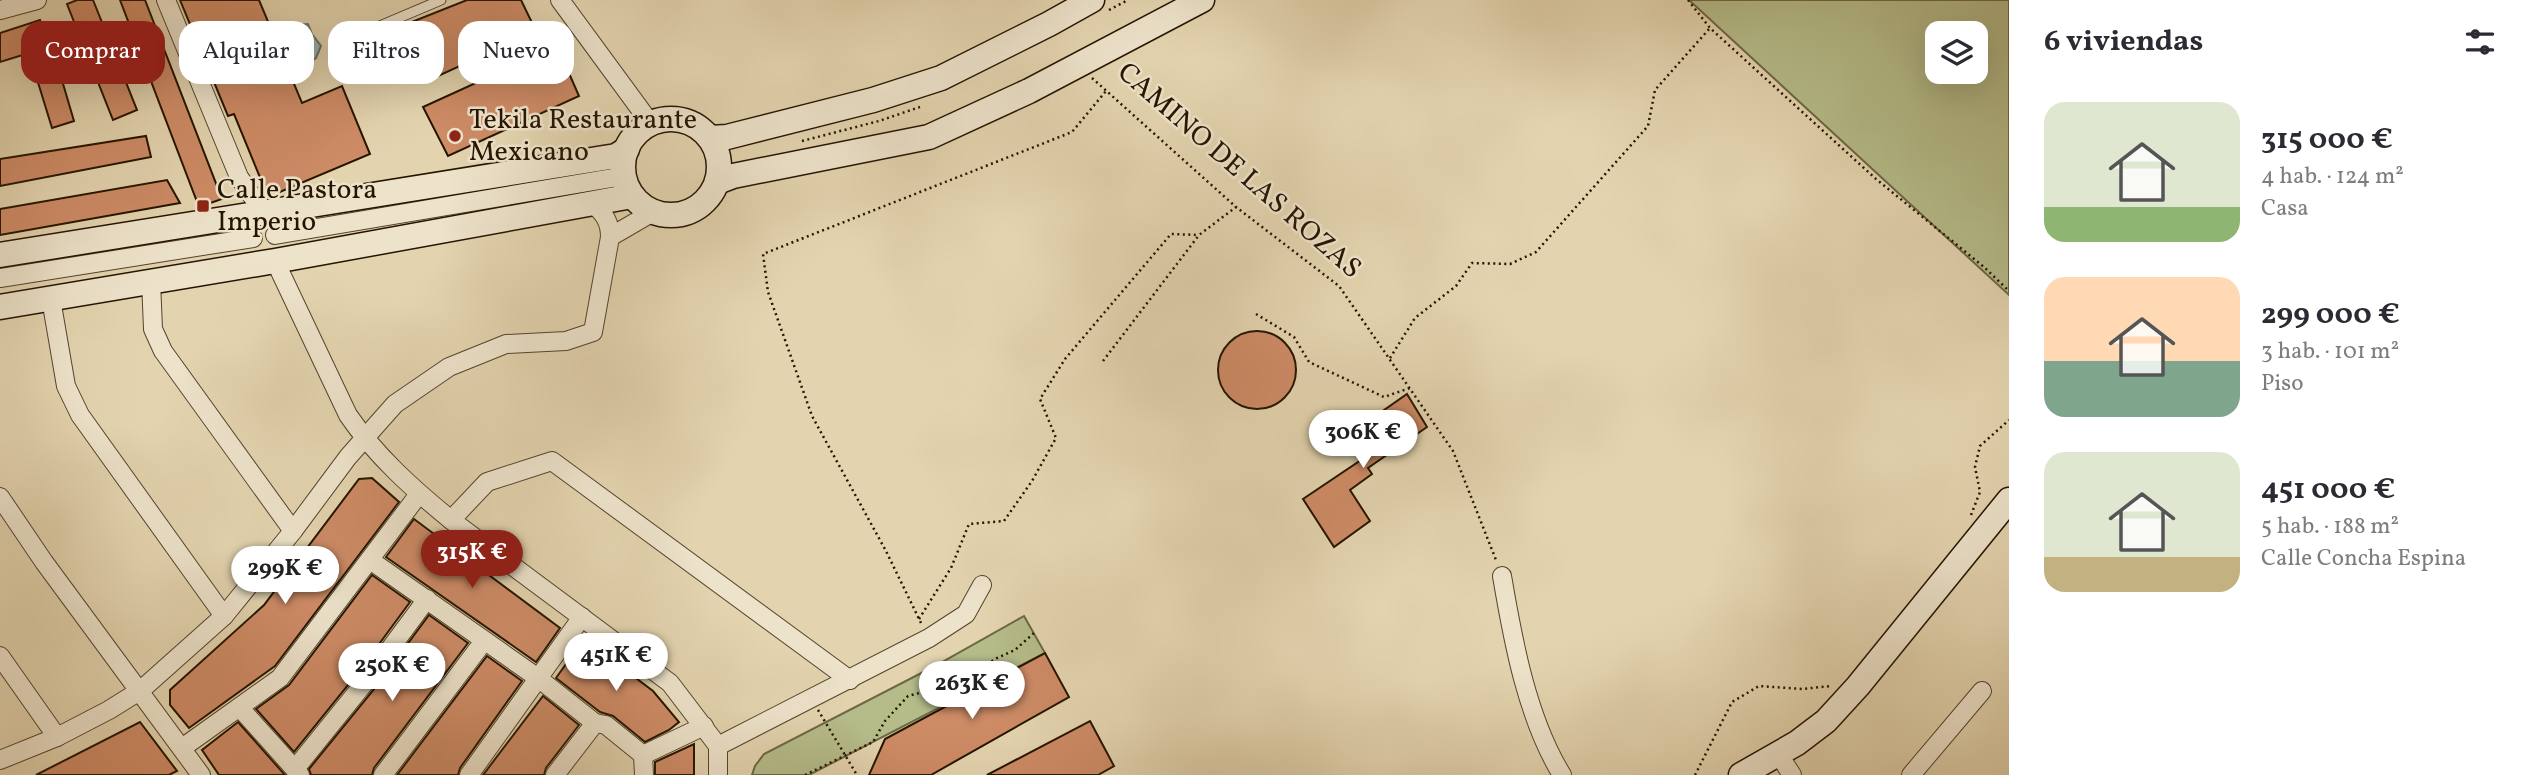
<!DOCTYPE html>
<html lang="es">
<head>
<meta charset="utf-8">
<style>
  :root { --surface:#fff; --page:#f7f7f7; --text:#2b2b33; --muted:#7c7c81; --accent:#8f2418 }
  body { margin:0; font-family:Vollkorn,serif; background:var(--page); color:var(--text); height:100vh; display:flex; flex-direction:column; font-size:26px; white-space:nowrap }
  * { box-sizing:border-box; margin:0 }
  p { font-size:23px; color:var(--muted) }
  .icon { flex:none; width:38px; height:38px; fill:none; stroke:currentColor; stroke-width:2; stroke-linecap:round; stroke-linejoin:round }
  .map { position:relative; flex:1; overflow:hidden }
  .drawer { display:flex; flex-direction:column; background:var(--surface); width:525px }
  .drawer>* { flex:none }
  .banner { position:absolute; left:21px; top:21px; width:665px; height:63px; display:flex; gap:14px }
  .buttons { position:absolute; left:1925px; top:21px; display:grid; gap:14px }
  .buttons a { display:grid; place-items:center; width:63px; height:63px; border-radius:14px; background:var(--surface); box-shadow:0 7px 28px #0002; font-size:35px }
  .price { position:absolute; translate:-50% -60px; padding:0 16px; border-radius:24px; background:#fff; color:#222; font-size:23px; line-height:46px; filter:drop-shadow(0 2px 4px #0008) }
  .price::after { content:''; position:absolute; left:50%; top:42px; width:21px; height:16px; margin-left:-10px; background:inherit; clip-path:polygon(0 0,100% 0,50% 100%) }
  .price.on { background:var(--accent); color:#fff }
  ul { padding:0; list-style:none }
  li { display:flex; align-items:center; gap:21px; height:175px; padding:0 35px }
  li span { display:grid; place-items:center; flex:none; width:196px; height:140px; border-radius:21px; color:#555 }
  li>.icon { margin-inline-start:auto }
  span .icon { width:84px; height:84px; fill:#fffc; stroke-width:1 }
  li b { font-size:30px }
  h2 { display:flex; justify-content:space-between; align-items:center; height:84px; padding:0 35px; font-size:30px }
  .pill { padding:0 24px; border-radius:21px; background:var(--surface); box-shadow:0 7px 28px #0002; font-size:24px; line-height:63px }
  .pill.on { background:var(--accent); color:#fff }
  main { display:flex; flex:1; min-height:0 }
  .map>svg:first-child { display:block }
</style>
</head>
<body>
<main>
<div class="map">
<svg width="2009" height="775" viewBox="0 0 2009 775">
  <rect width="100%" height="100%" fill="#e3d4af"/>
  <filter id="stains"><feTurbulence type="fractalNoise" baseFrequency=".00286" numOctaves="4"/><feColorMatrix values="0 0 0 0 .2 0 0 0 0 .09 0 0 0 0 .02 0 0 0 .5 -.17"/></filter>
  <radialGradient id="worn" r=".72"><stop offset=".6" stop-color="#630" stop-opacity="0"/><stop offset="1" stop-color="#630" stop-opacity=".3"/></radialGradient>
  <g fill="#b5bc8a" stroke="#6d6845" stroke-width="2" fill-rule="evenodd">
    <path d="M1689,0h320v295zM1976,33v39h-39v-39z"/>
    <polygon points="1024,616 1045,653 809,775 752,775 755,766 764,754 935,666"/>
  </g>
  <polygon fill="#98b6b4" stroke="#6a756c" stroke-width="2" points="308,24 312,34 321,46 316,58 310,62 302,58 301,43 293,35 295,25"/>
  <g fill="#cd8b66" stroke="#251400" stroke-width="2">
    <polygon points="77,0 93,0 137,110 113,120 67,4"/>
    <polygon points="120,0 145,0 222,199 199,207"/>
    <polygon points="180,0 259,0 302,103 342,86 370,154 268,197 234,114 228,116"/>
    <polygon points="467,0 521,0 536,31 423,83 399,27"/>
    <polygon points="40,20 56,60 74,121 52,128 29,53 0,62 0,33"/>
    <polygon points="557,46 579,96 448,156 423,107"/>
    <polygon points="146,136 151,157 0,186 0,159"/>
    <polygon points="167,180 180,203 0,235 0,209"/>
    <circle cx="1257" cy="370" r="39"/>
    <polygon points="1407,394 1427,427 1368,468 1372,474 1350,490 1370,521 1334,547 1303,499 1361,460 1355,452 1357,429"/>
    <polygon points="372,478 399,502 275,666 189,728 170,705 170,690 264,605 359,479"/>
    <polygon points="414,519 560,628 536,662 386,557"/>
    <polygon points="372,575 410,602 357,674 294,752 256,709 289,685"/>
    <polygon points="429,615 468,643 374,768 372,775 311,775 309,769 375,688"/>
    <polygon points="584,639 653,691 679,722 669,730 645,742 613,716 600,712 556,678"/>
    <polygon points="1045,653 1069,697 931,775 869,775 885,739"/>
    <polygon points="487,656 522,681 460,768 458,775 397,775"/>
    <polygon points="543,696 579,725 546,768 544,775 483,775"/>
    <polygon points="1090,721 1114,766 1098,775 987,775"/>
    <polygon points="140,722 177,771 169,775 36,775"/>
    <polygon points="238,722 285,775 219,775 202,750"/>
    <polygon points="694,744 694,775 655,775 655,762"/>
  </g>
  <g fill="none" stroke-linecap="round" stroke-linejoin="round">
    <g stroke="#54442c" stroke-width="11">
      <polyline id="lane" points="375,28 441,0"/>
    </g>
    <g stroke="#54442c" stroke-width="20">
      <g id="street">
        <polyline points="166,0 239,177 267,218"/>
        <polyline points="560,0 651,124"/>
        <polyline points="0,10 37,0"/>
        <path d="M594,205c11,9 16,18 16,32"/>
        <polyline points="275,235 624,176"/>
        <path d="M275,261l73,154c28,41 65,74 103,105l219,163 48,63v29"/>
        <polyline points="0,278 253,238"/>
        <polyline points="151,281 153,329 163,351 293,531"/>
        <polyline points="51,299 66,386 80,415 224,616"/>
        <polyline points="0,497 44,562 201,775"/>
        <polyline points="451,520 487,482 552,461 850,680"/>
        <polyline points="370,560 538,678 595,723 606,725 643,755 704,726"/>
        <path d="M1502,576c11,65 25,142 60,199"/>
        <polyline points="0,656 57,737"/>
        <polyline points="240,708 300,775"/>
        <polyline points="718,746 929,638 966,614 982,585"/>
        <polyline points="182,748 280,678 419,494"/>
        <polyline points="643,755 644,775"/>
        <polyline points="1779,755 1792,775"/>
        <polyline points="0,760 57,737 109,710 141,690 224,616 293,531 348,457 395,404 449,367 506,344 566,341 593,332 610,237 653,212"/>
        <polyline points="295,769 366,681 427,599"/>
        <polyline points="383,775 484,641"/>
        <polyline points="469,775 582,617"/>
        <polyline points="555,775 595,723"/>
        <polyline points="1911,775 1982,691"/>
      </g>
    </g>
    <g stroke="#251400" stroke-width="27">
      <g id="secondary">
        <circle cx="671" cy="167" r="48"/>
        <polyline points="710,138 727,137 873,100 941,78 1049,24 1092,0"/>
        <polyline points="717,182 733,176 929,137 1029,91 1202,0"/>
        <polyline points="0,255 616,156 627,149"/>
        <polyline points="0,307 275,261 632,196"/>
        <polyline points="1741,775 1797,743 1826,721 1858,686 2009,500"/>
      </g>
    </g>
    <g stroke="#251400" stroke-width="2.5" stroke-dasharray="2 3.5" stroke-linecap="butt">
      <polyline points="1688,0 1710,28 1876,179 1984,267 2009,291"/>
      <polyline points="1109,10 1128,0"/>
      <polyline points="1092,78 1236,207 1339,286 1453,451 1496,560"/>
      <polyline points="802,141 879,121 920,107"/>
      <polyline points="1256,314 1294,337 1309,362 1384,397 1410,388"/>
      <polyline points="1390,358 1415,318 1456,286 1472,263 1510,264 1536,252 1648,126 1655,90 1710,28"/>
      <polyline points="1103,361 1199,235 1236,207"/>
      <polyline points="1971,515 1980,492 1975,467 1980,446 2009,420"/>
      <polyline points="919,619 951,568 969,524 1004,521 1032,481 1056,438 1040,399 1065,359 1171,234 1199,235"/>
      <polyline points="921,623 886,551 812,416 768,292 763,254 1072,132 1106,91"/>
      <polyline points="818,710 857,775"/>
      <polyline points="805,775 873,742 885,721 908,696 964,681 995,659 1015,650 1034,633"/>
      <polyline points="1695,775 1732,702 1759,686 1802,689 1831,686"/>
    </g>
    <use href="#lane" stroke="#ede3cb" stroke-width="9"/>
    <use href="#street" stroke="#ede3cb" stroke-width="18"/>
    <use href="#secondary" stroke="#ede3cb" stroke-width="24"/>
  </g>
  <g fill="#8f2418" stroke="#ede3cb" stroke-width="2.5">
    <circle cx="455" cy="136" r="7"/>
    <rect x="196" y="199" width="14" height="14" rx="3.5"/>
  </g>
  <g text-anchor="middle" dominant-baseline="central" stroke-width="5" stroke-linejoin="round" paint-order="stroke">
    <g font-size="28" fill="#251400" stroke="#ede3cb" text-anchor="start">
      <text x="469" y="120">Tekila Restaurante<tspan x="469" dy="32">Mexicano</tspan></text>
      <text x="217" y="190">Calle Pastora<tspan x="217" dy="32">Imperio</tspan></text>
    </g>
    <g font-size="28" fill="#251400" stroke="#ede3cb">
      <text transform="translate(1239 171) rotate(41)">CAMINO DE LAS ROZAS</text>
    </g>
  </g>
  <rect width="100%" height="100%" filter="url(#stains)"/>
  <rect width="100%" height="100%" fill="url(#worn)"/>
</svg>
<div class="buttons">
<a><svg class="icon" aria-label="layers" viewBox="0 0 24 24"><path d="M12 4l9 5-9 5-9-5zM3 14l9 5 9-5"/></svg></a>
</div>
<b class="price" style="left:1363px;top:470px">306K €</b>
<b class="price on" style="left:472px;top:590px">315K €</b>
<b class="price" style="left:285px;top:606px">299K €</b>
<b class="price" style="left:616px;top:693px">451K €</b>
<b class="price" style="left:392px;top:703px">250K €</b>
<b class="price" style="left:972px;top:721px">263K €</b>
<div class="banner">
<a class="pill on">Comprar</a>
<a class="pill">Alquilar</a>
<a class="pill">Filtros</a>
<a class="pill">Nuevo</a>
</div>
</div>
<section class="drawer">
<h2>6 viviendas<svg class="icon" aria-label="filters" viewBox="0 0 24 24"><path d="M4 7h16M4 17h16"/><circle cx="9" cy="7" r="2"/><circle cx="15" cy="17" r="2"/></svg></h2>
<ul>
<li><span style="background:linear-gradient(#dfe7d0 75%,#8fb573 0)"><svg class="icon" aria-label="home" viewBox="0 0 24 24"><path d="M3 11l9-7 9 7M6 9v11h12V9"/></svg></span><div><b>315 000 €</b><p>4 hab. · 124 m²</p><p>Casa</p></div></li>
<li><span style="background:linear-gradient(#ffd9b3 60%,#7fa58c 0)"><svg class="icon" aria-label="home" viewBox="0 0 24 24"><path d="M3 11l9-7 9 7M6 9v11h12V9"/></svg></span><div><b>299 000 €</b><p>3 hab. · 101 m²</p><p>Piso</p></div></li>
<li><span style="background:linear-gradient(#dfe7d0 75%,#c2b280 0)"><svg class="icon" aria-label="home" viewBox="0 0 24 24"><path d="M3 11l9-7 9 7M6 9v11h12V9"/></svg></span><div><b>451 000 €</b><p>5 hab. · 188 m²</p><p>Calle Concha Espina</p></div></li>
</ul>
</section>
</main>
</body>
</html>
